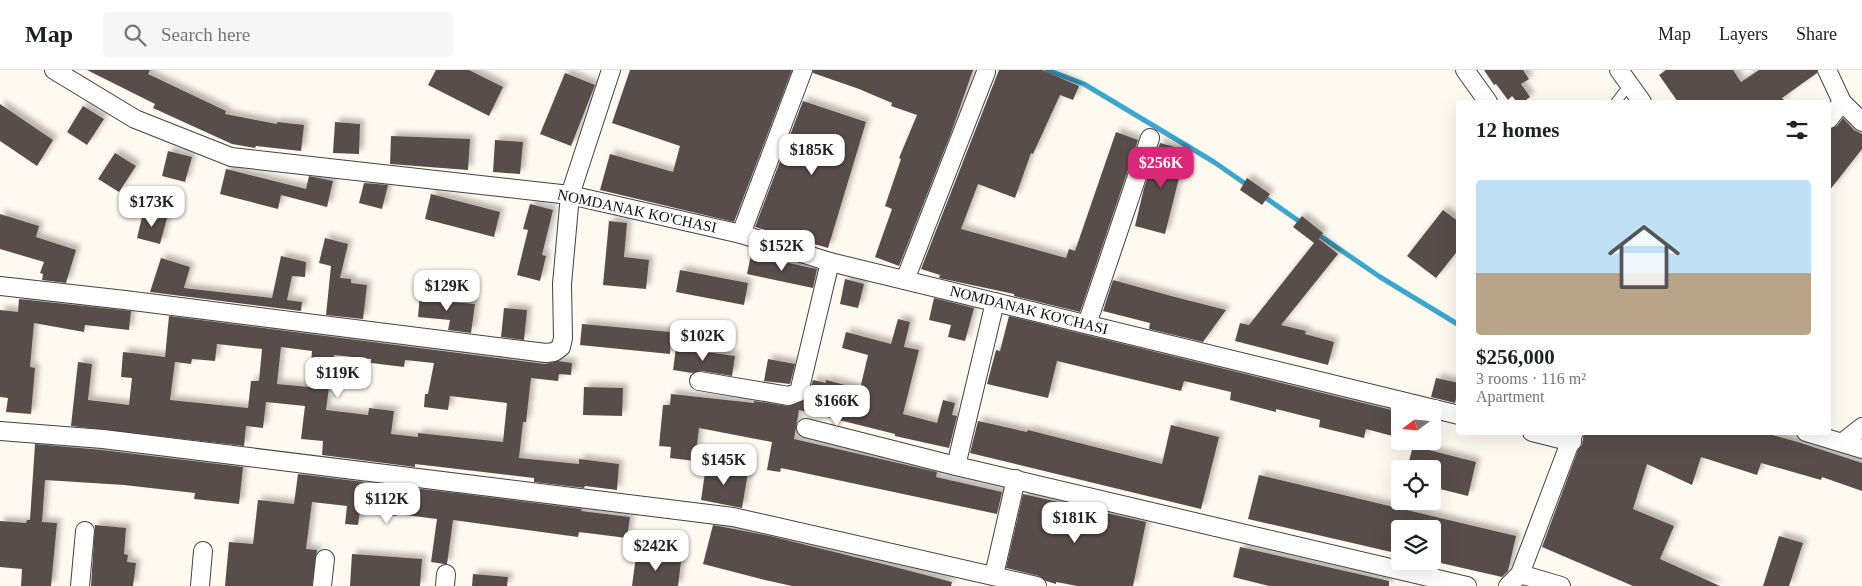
<!DOCTYPE html>
<html lang="en">
<head>
<meta charset="utf-8">
<style>
  :root { --surface:#fff; --page:#f6f6f6; --text:#202124; --muted:#757577; --line:#e0e0e0; --accent:#db2777 }
  body { margin:0; font-family:Georgia,serif; background:var(--page); color:var(--text); height:100vh; display:flex; flex-direction:column; font-size:19px; white-space:nowrap }
  * { box-sizing:border-box; margin:0 }
  p { font-size:16px; color:var(--muted) }
  .icon { flex:none; width:28px; height:28px; fill:none; stroke:currentColor; stroke-width:2; stroke-linecap:round; stroke-linejoin:round }
  .map { position:relative; flex:1; overflow:hidden }
  .panel { position:absolute; left:1456px; top:30px; width:375px; height:335px; display:flex; flex-direction:column; background:var(--surface); border-radius:5px; box-shadow:0 5px 20px #0002 }
  .panel>* { flex:none }
  .needle { width:32px; rotate:254deg }
  .controls { position:absolute; left:1391px; top:330px; display:grid; gap:10px }
  .controls a { display:grid; place-items:center; width:50px; height:50px; border-radius:5px; background:var(--surface); box-shadow:0 5px 20px #0002; font-size:25px }
  .price { position:absolute; translate:-50% -42px; padding:0 11px; border-radius:10px; background:#fff; color:#222; font-size:16px; line-height:32px; filter:drop-shadow(0 1px 2px #0008) }
  .price::after { content:''; position:absolute; left:50%; top:30px; width:15px; height:11px; margin-left:-8px; background:inherit; clip-path:polygon(0 0,100% 0,50% 100%) }
  .price.current { background:var(--accent); color:#fff }
  ul { padding:0; list-style:none }
  li { display:grid; align-content:center; gap:10px; height:265px; padding:0 20px }
  li+li { border-top:1px solid var(--line) }
  li span { display:grid; place-items:center; height:155px; border-radius:5px; color:#555 }
  li>.icon { margin-inline-start:auto }
  span .icon { width:90px; height:90px; fill:#fffc; stroke-width:1 }
  li b { font-size:21px }
  h2 { display:flex; justify-content:space-between; align-items:center; height:60px; padding:0 20px; font-size:21px }
  header { display:flex; align-items:center; gap:30px; box-sizing:border-box; height:70px; padding:0 25px; background:var(--surface); border-bottom:1px solid var(--line) }
  header strong { font-size:24px }
  nav { display:flex; gap:28px; margin-inline-start:auto; font-size:18px }
  .search { width:350px; height:45px; background:var(--page); display:flex; align-items:center; gap:12px; box-sizing:border-box; padding:0 18px; border-radius:5px; color:var(--muted); font-size:19px }
  .map>svg:first-child { display:block }
</style>
</head>
<body>
<header>
<strong>Map</strong>
<div class="search"><svg class="icon" aria-label="search" viewBox="0 0 24 24"><circle cx="10" cy="10" r="6"/><path d="M15 15l6 6"/></svg>Search here</div>
<nav><a>Map</a><a>Layers</a><a>Share</a></nav>
</header>
<div class="map">
<svg width="1862" height="516" viewBox="0 0 1862 516">
  <defs>
    <filter id="shadow"><feDropShadow dx="4.5" dy="-4.5" stdDeviation="2.5" flood-color="#0004"/></filter>
  </defs>
  <rect width="100%" height="100%" fill="#fffaf0"/>
  <g fill="none" stroke-linecap="round" stroke-linejoin="round">
    <g stroke="#3ba6cf" stroke-width="5">
      <polyline points="1047,0 1084,14 1214,92 1250,117"/>
      <polyline points="1263,126 1303,154"/>
      <polyline points="1316,163 1380,207 1459,255"/>
    </g>
  </g>
  <g fill="#584e4b" fill-rule="evenodd" filter="url(#shadow)">
    <polygon points="87,0 150,0 148,4 226,41 225,44 277,54 277,52 304,55 301,81 256,76 255,78 232,74 153,38 155,34"/>
    <polygon points="436,0 469,0 503,17 489,46 428,15"/>
    <polygon points="630,0 792,0 734,152 600,120 610,84 673,102 680,76 612,53"/>
    <polygon points="813,0 973,0 951,63 899,196 875,187 892,139 885,136 901,89 899,88 917,45 891,36 892,33 859,19 813,3"/>
    <polygon points="999,0 1042,0 1079,16 1073,30 1060,25 1033,84 1031,83 1015,128 978,114 961,159 1066,188 1069,179 1075,181 1116,62 1138,70 1080,242 1014,226 1014,224 939,208 940,205 921,199"/>
    <polygon points="1484,0 1523,0 1529,9 1521,14 1530,27 1523,32 1517,32 1512,26 1508,30 1496,14 1494,15"/>
    <polygon points="1666,0 1733,0 1741,12 1759,0 1817,0 1817,3 1782,28 1786,32 1678,32 1659,5"/>
    <polygon points="565,3 595,15 571,76 540,64"/>
    <polygon points="803,31 866,52 828,178 755,157"/>
    <polygon points="0,34 53,70 37,96 0,71"/>
    <polygon points="83,36 104,49 87,75 67,62"/>
    <polygon points="1843,48 1854,60 1862,64 1862,79 1829,121 1829,59 1837,56"/>
    <polygon points="335,52 360,54 359,84 333,83"/>
    <polygon points="391,66 470,69 468,100 390,94"/>
    <polygon points="495,70 523,72 520,104 493,102"/>
    <polygon points="1160,73 1186,80 1165,164 1135,156 1144,118"/>
    <polygon points="168,81 192,87 185,112 162,106"/>
    <polygon points="115,83 136,96 119,122 98,109"/>
    <polygon points="226,99 306,119 309,106 333,111 327,137 281,125 278,139 220,124"/>
    <polygon points="1247,108 1270,124 1262,135 1240,120"/>
    <polygon points="364,113 388,115 382,139 359,133"/>
    <polygon points="431,124 500,142 494,167 425,149"/>
    <polygon points="530,134 553,140 542,185 546,186 540,211 517,205 528,160 523,159"/>
    <polygon points="1443,140 1459,152 1459,179 1436,208 1407,186"/>
    <polygon points="143,143 167,148 160,174 137,168"/>
    <polygon points="0,144 39,156 36,167 76,180 66,213 42,210 43,204 40,203 44,192 0,179"/>
    <polygon points="1302,146 1323,163 1319,169 1338,184 1281,255 1306,261 1305,264 1334,272 1328,295 1235,271 1240,253 1249,255 1314,173 1293,157"/>
    <polygon points="609,151 627,153 624,187 649,190 646,219 603,215"/>
    <polygon points="325,168 348,174 340,208 351,209 351,213 367,215 363,249 326,245 331,196 319,193"/>
    <polygon points="751,185 817,199 813,218 747,204"/>
    <polygon points="281,186 306,192 305,207 292,206 287,230 302,232 301,241 150,222 161,188 190,197 184,218 272,228"/>
    <polygon points="680,200 748,213 744,235 676,222"/>
    <polygon points="845,209 864,214 858,238 840,234"/>
    <polygon points="1113,210 1171,226 1226,240 1203,272 1149,259 1150,253 1103,241"/>
    <polygon points="420,223 443,225 442,231 475,234 471,263 448,260 450,250 418,247"/>
    <polygon points="934,228 974,238 965,271 948,267 951,255 929,250"/>
    <polygon points="19,229 131,241 129,260 85,255 84,262 34,253 30,297 35,298 31,344 6,342 8,328 0,327 0,240 18,242"/>
    <polygon points="504,238 527,240 524,270 501,267"/>
    <path d="M169,246l376,48 13,-3 14,2 -1,12 -12,-1 -1,7 -27,-3 -5,44h-3l-4,36 60,6v-5l40,5 -2,26 -32,-4 -1,2 -50,-6v-4l-119,-14v3l-93,-12 1,-14 -22,-2 4,-33 -39,-4 -3,26 -17,-2 -2,20 -173,-20 7,-64 14,2 -4,36 41,5 3,-27 -11,-1 2,-25 42,5zM217,274l45,5 -3,32h-8l-3,27 -78,-8 5,-38 16,2 1,-5 23,2zM281,277l31,4 -3,36 -32,-3zM334,285l37,4v4l33,4 1,-7 29,3 -6,31h-3l-1,13 24,3 2,-14 57,7 -4,39 -85,-9v4l-27,-3 3,-23 -25,-3 -1,7 -42,-5 5,-38h1z"/>
    <polygon points="1009,246 1400,342 1400,368 1366,359 1364,368 1319,357 1320,350 1276,339 1276,342 1230,330 1231,322 1184,311 1181,321 1057,291 1048,328 987,314 996,280 1000,281"/>
    <polygon points="898,249 910,252 904,277 919,280 903,344 937,353 943,330 955,333 952,345 957,346 949,378 895,366 895,364 799,340 794,369 937,402 936,407 1002,422 997,444 781,398 780,402 767,400 772,372 699,358 695,391 670,388 671,377 659,376 663,335 670,335 671,324 754,333 754,331 788,336 807,329 813,310 826,313 826,310 860,319 868,285 842,278 846,262 891,274"/>
    <polygon points="582,254 671,262 670,284 580,275"/>
    <polygon points="676,278 735,286 732,306 701,301 692,303 673,300"/>
    <polygon points="768,289 795,294 790,314 764,311"/>
    <polygon points="1436,308 1459,313 1459,330 1456,329 1455,333 1431,327"/>
    <polygon points="584,317 623,318 622,346 583,345"/>
    <polygon points="978,351 1027,362 1028,360 1162,394 1171,355 1219,367 1201,439 970,383"/>
    <polygon points="1584,362 1762,362 1801,373 1862,393 1862,421 1822,407 1821,410 1761,393 1757,405 1701,387 1692,415 1647,394 1633,439 1674,456 1660,489 1720,516 1633,516 1542,477 1578,380 1582,375"/>
    <polygon points="35,374 102,380 243,397 239,434 194,429 195,423 124,415 45,410 42,452 57,453 51,516 21,516 22,499 0,497 0,451 26,453 27,450 30,450"/>
    <polygon points="1413,376 1476,392 1468,426 1432,417 1432,399 1407,399"/>
    <polygon points="706,396 748,402 742,438 701,430"/>
    <polygon points="298,404 364,412 363,415 411,421 412,418 456,423 582,439 581,441 630,447 627,468 579,462 578,467 453,450 447,494 444,494 431,492 437,449 397,444 396,446 360,441 358,455 345,454 347,436 312,432 306,479 317,480 312,516 225,516 229,472 253,474 258,430 294,434"/>
    <polygon points="1259,405 1516,466 1508,501 1502,507 1432,491 1432,459 1400,459 1400,484 1248,449"/>
    <polygon points="1023,424 1146,452 1133,516 1077,516 1056,512 1056,514 1046,511 1039,506 1006,498"/>
    <polygon points="95,455 126,458 124,484 128,485 127,492 136,493 133,516 91,516"/>
    <polygon points="713,455 770,466 891,496 952,512 951,516 792,516 765,510 703,494"/>
    <polygon points="1779,466 1803,473 1789,516 1763,516"/>
    <polygon points="1240,477 1389,511 1389,516 1269,516 1233,507"/>
    <polygon points="352,484 422,489 420,516 350,516"/>
    <polygon points="636,486 681,492 678,516 632,516"/>
    <polygon points="473,504 508,507 507,516 472,516"/>
  </g>
  <g fill="none" stroke-linecap="round" stroke-linejoin="round">
    <g stroke="#424242" stroke-width="11">
      <polyline id="service" points="1616,32 1629,15"/>
    </g>
    <g stroke="#424242" stroke-width="20">
      <g id="minor">
        <polyline points="54,0 135,49 231,87 570,125 741,164 830,192 1459,345"/>
        <polyline points="1465,0 1488,32"/>
        <polyline points="1619,0 1642,32"/>
        <polyline points="1827,0 1842,32 1829,49"/>
        <polyline points="1842,32 1862,52"/>
        <polyline points="741,164 803,0"/>
        <polyline points="905,210 986,2"/>
        <polyline points="0,216 125,230 546,283 554,282 561,277 563,268 562,214 570,125 611,0"/>
        <polyline points="1087,254 1150,68"/>
        <polyline points="699,311 789,326 799,322 830,192"/>
        <polyline points="806,358 956,396 1467,516"/>
        <polyline points="0,361 103,369 733,447 1037,516"/>
        <polyline points="1532,362 1572,372"/>
        <polyline points="1806,362 1862,379"/>
        <polyline points="1843,372 1862,357"/>
        <polyline points="956,396 995,232"/>
        <polyline points="1520,504 1561,516"/>
        <polyline points="994,505 1016,409"/>
        <polyline points="80,516 85,461"/>
        <polyline points="200,516 203,481"/>
        <polyline points="322,516 325,489"/>
        <polyline points="445,516 446,504"/>
        <polyline points="1508,516 1520,504 1574,362"/>
      </g>
    </g>
    <use href="#service" stroke="#fff" stroke-width="9"/>
    <use href="#minor" stroke="#fff" stroke-width="18"/>
  </g>
  <g text-anchor="middle" dominant-baseline="central" stroke-width="5" stroke-linejoin="round" paint-order="stroke">
    <g font-size="15" fill="#0f0f0f" stroke="#fff">
      <text transform="translate(637 141) rotate(12)">NOMDANAK KO'CHASI</text>
      <text transform="translate(1029 240) rotate(14)">NOMDANAK KO'CHASI</text>
    </g>
  </g>
</svg>
<div class="controls">
<a><svg class="needle" viewBox="-14 -14 28 28"><path d="M0-13l5 13h-10z" fill="#e53935"/><path d="M0 13l5-13h-10z" fill="#757577"/></svg></a>
<a><svg class="icon" aria-label="locate" viewBox="0 0 24 24"><circle cx="12" cy="12" r="6"/><path d="M12 2v4M12 18v4M2 12h4M18 12h4"/></svg></a>
<a><svg class="icon" aria-label="layers" viewBox="0 0 24 24"><path d="M12 4l9 5-9 5-9-5zM3 14l9 5 9-5"/></svg></a>
</div>
<b class="price" style="left:812px;top:106px">$185K</b>
<b class="price current" style="left:1161px;top:119px">$256K</b>
<b class="price" style="left:152px;top:158px">$173K</b>
<b class="price" style="left:782px;top:202px">$152K</b>
<b class="price" style="left:447px;top:242px">$129K</b>
<b class="price" style="left:703px;top:292px">$102K</b>
<b class="price" style="left:338px;top:329px">$119K</b>
<b class="price" style="left:837px;top:357px">$166K</b>
<b class="price" style="left:724px;top:416px">$145K</b>
<b class="price" style="left:387px;top:455px">$112K</b>
<b class="price" style="left:1075px;top:474px">$181K</b>
<b class="price" style="left:656px;top:502px">$242K</b>
<section class="panel">
<h2>12 homes<svg class="icon" aria-label="filters" viewBox="0 0 24 24"><path d="M4 7h16M4 17h16"/><circle cx="9" cy="7" r="2"/><circle cx="15" cy="17" r="2"/></svg></h2>
<ul>
<li><span style="background:linear-gradient(#bfe0f5 60%,#b9a48a 0)"><svg class="icon" aria-label="home" viewBox="0 0 24 24"><path d="M3 11l9-7 9 7M6 9v11h12V9"/></svg></span><div><b>$256,000</b><p>3 rooms · 116 m²</p><p>Apartment</p></div></li>
</ul>
</section>
</div>
</body>
</html>
